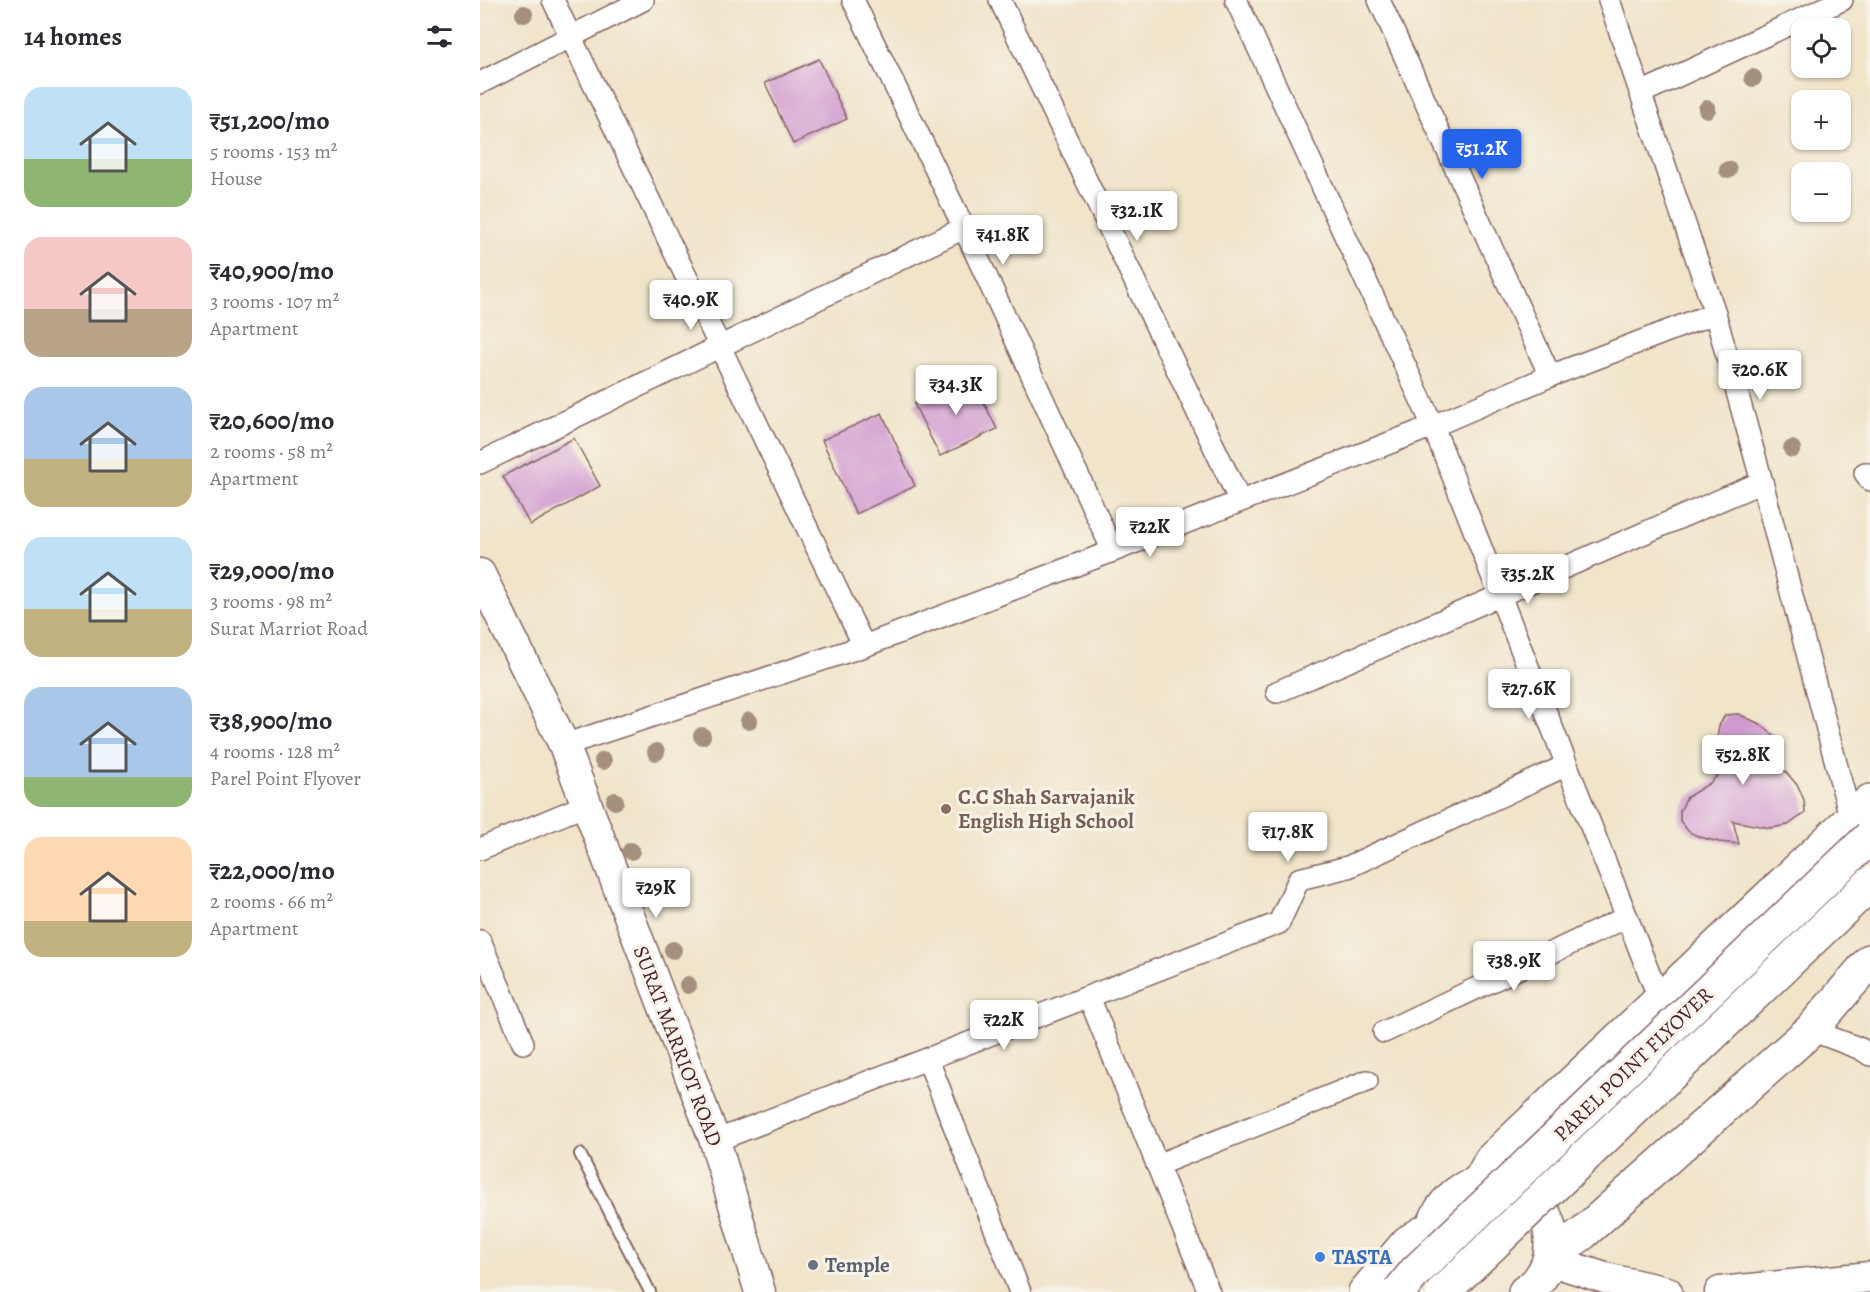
<!DOCTYPE html>
<html lang="en">
<head>
<meta charset="utf-8">
<style>
  :root { --surface:#fff; --page:#f2f2f3; --text:#2b2b33; --muted:#7c7c81; --accent:#2563eb }
  body { margin:0; font-family:Alegreya,serif; background:var(--page); color:var(--text); height:100vh; display:flex; flex-direction:column; font-size:22px; white-space:nowrap }
  * { box-sizing:border-box; margin:0 }
  p { font-size:20px; color:var(--muted) }
  .icon { flex:none; width:33px; height:33px; fill:none; stroke:currentColor; stroke-width:2; stroke-linecap:round; stroke-linejoin:round }
  .map { position:relative; flex:1; overflow:hidden }
  .details { display:flex; flex-direction:column; background:var(--surface); width:480px }
  .details>* { flex:none }
  .buttons { position:absolute; left:1311px; top:18px; display:grid; gap:12px }
  .buttons a { display:grid; place-items:center; width:60px; height:60px; border-radius:12px; background:var(--surface); box-shadow:0 2px 4px #0004; font-size:30px }
  .price { position:absolute; translate:-50% -51px; padding:0 14px; border-radius:6px; background:#fff; color:#222; font-size:20px; line-height:39px; filter:drop-shadow(0 2px 3px #0008) }
  .price::after { content:''; position:absolute; left:50%; top:36px; width:18px; height:14px; margin-left:-9px; background:inherit; clip-path:polygon(0 0,100% 0,50% 100%) }
  .price.on { background:var(--accent); color:#fff }
  ul { padding:0; list-style:none }
  li { display:flex; align-items:center; gap:18px; height:150px; padding:0 24px }
  li span { display:grid; place-items:center; flex:none; width:168px; height:120px; border-radius:18px; color:#555 }
  li>.icon { margin-inline-start:auto }
  span .icon { width:72px; height:72px; fill:#fffc; stroke-width:1 }
  li b { font-size:26px }
  h2 { display:flex; justify-content:space-between; align-items:center; height:72px; padding:0 24px; font-size:26px }
  main { display:flex; flex:1; min-height:0 }
  .map>svg:first-child { display:block }
</style>
</head>
<body>
<main>
<section class="details">
<h2>14 homes<svg class="icon" aria-label="filters" viewBox="0 0 24 24"><path d="M4 7h16M4 17h16"/><circle cx="9" cy="7" r="2"/><circle cx="15" cy="17" r="2"/></svg></h2>
<ul>
<li><span style="background:linear-gradient(#bfe0f5 60%,#8fb573 0)"><svg class="icon" aria-label="home" viewBox="0 0 24 24"><path d="M3 11l9-7 9 7M6 9v11h12V9"/></svg></span><div><b>₹51,200/mo</b><p>5 rooms · 153 m²</p><p>House</p></div></li>
<li><span style="background:linear-gradient(#f6c9c9 60%,#b9a48a 0)"><svg class="icon" aria-label="home" viewBox="0 0 24 24"><path d="M3 11l9-7 9 7M6 9v11h12V9"/></svg></span><div><b>₹40,900/mo</b><p>3 rooms · 107 m²</p><p>Apartment</p></div></li>
<li><span style="background:linear-gradient(#a9c7e8 60%,#c2b280 0)"><svg class="icon" aria-label="home" viewBox="0 0 24 24"><path d="M3 11l9-7 9 7M6 9v11h12V9"/></svg></span><div><b>₹20,600/mo</b><p>2 rooms · 58 m²</p><p>Apartment</p></div></li>
<li><span style="background:linear-gradient(#bfe0f5 60%,#c2b280 0)"><svg class="icon" aria-label="home" viewBox="0 0 24 24"><path d="M3 11l9-7 9 7M6 9v11h12V9"/></svg></span><div><b>₹29,000/mo</b><p>3 rooms · 98 m²</p><p>Surat Marriot Road</p></div></li>
<li><span style="background:linear-gradient(#a9c7e8 75%,#8fb573 0)"><svg class="icon" aria-label="home" viewBox="0 0 24 24"><path d="M3 11l9-7 9 7M6 9v11h12V9"/></svg></span><div><b>₹38,900/mo</b><p>4 rooms · 128 m²</p><p>Parel Point Flyover</p></div></li>
<li><span style="background:linear-gradient(#ffd9b3 70%,#c2b280 0)"><svg class="icon" aria-label="home" viewBox="0 0 24 24"><path d="M3 11l9-7 9 7M6 9v11h12V9"/></svg></span><div><b>₹22,000/mo</b><p>2 rooms · 66 m²</p><p>Apartment</p></div></li>
</ul>
</section>
<div class="map">
<svg width="1390" height="1292" viewBox="0 0 1390 1292">
  <rect width="100%" height="100%" fill="#f7f3e8"/>
  <filter id="ink" filterUnits="userSpaceOnUse"><feTurbulence type="fractalNoise" baseFrequency=".0167" numOctaves="2"/><feDisplacementMap in="SourceGraphic" scale="12" xChannelSelector="R" yChannelSelector="G"/><feConvolveMatrix kernelMatrix="1 2 1 2 8 2 1 2 1" color-interpolation-filters="sRGB"/></filter>
  <filter id="wash" filterUnits="userSpaceOnUse"><feTurbulence type="fractalNoise" baseFrequency=".008" numOctaves="4" result="noise"/><feDisplacementMap in="SourceGraphic" scale="24" xChannelSelector="R" yChannelSelector="G"/><feGaussianBlur stdDeviation="1.35" result="paint"/><feColorMatrix in="noise" values="0 0 0 0 0 0 0 0 0 0 0 0 0 0 0 0 0 1.4 0 .05"/><feComposite in="paint" operator="in"/></filter>
  <g filter="url(#wash)">
    <rect width="100%" height="100%" fill="#f0e4c9"/>
    <g id="blocks">
      <g fill="#d099d0">
        <polygon points="339,59 367,119 313,144 285,83"/>
        <polygon points="491,377 517,429 460,456 434,404"/>
        <polygon points="402,413 435,486 376,514 342,440"/>
        <polygon points="94,438 120,486 50,525 23,476"/>
        <polygon points="1258,714 1280,724 1299,740 1301,751 1278,757 1305,771 1318,786 1324,800 1325,813 1308,825 1290,828 1253,821 1259,844 1239,842 1220,837 1209,832 1200,821 1200,811 1207,797 1230,783 1238,775 1234,758 1239,726 1245,715"/>
      </g>
    </g>
  </g>
  <g filter="url(#ink)">
    <use href="#blocks" fill-opacity="0" stroke="#846462" stroke-width="1.5"/>
    <g fill="none" stroke-linecap="round" stroke-linejoin="round">
      <g stroke="#846462" stroke-width="14">
        <polyline id="lane" points="100,1154 170,1292"/>
      </g>
      <g stroke="#846462" stroke-width="24">
        <g id="street">
          <polyline points="73,0 384,646"/>
          <polyline points="373,0 484,228 633,551"/>
          <polyline points="520,0 760,501"/>
          <polyline points="756,0 953,426 1180,1001"/>
          <polyline points="899,0 1070,376"/>
          <polyline points="1129,0 1235,313 1282,482 1371,820 1377,826"/>
          <polyline points="0,83 163,0"/>
          <polyline points="1161,93 1362,0"/>
          <polyline points="0,463 484,228"/>
          <polyline points="1385,473 1390,480"/>
          <polyline points="797,692 1282,482"/>
          <polyline points="84,745 384,646 633,551 953,426 1070,376 1235,313"/>
          <polyline points="0,849 106,805"/>
          <polyline points="0,941 43,1043"/>
          <polyline points="609,997 729,1292"/>
          <polyline points="1331,1030 1381,1049 1390,1055"/>
          <polyline points="904,1032 1147,917"/>
          <polyline points="448,1060 540,1292"/>
          <polyline points="235,1141 799,923 819,879 868,867 1087,765"/>
          <polyline points="677,1165 887,1081"/>
        </g>
      </g>
      <g stroke="#846462" stroke-width="33">
        <g id="secondary">
          <polyline points="0,574 84,745 235,1141 280,1292"/>
          <polyline points="1069,1260 1125,1278 1187,1292"/>
          <polyline points="1240,1292 1390,1277"/>
        </g>
      </g>
      <g stroke="#846462" stroke-width="36">
        <g id="primary">
          <polyline points="998,1184 1011,1160 1390,801"/>
          <polyline points="1071,1256 1103,1233 1331,1030 1390,961"/>
          <path d="M961,1274c-6,-11 -11,-23 -10,-35 2,-26 23,-51 49,-56 39,-7 73,24 71,63 0,18 -11,37 -26,46"/>
          <polyline points="885,1292 928,1242 954,1226"/>
        </g>
      </g>
      <use href="#lane" stroke="#fff" stroke-width="10"/>
      <use href="#street" stroke="#fff" stroke-width="21"/>
      <use href="#secondary" stroke="#fff" stroke-width="30"/>
      <use href="#primary" stroke="#fff" stroke-width="33"/>
      <g stroke="#846462" stroke-width="36" stroke-linecap="butt">
        <g id="primary-bridge">
          <polyline points="919,1292 935,1272 1390,837"/>
          <polyline points="963,1292 1390,884"/>
        </g>
      </g>
      <use href="#primary-bridge" stroke="#fff" stroke-width="33"/>
    </g>
    <g fill="#a5907d">
      <circle cx="44" cy="14" r="9"/>
      <circle cx="1273" cy="78" r="9"/>
      <circle cx="1227" cy="109" r="9"/>
      <circle cx="1248" cy="170" r="9"/>
      <circle cx="1312" cy="449" r="9"/>
      <circle cx="269" cy="721" r="9"/>
      <circle cx="222" cy="736" r="9"/>
      <circle cx="176" cy="752" r="9"/>
      <circle cx="123" cy="761" r="9"/>
      <circle cx="135" cy="801" r="9"/>
      <circle cx="151" cy="851" r="9"/>
      <circle cx="176" cy="898" r="9"/>
      <circle cx="193" cy="950" r="9"/>
      <circle cx="208" cy="985" r="9"/>
    </g>
  </g>
  <circle fill="#8d6e63" stroke="#f7f3e8" stroke-width="2" cx="466" cy="809" r="6"/>
  <circle fill="#3f7fe0" stroke="#f7f3e8" stroke-width="2" cx="840" cy="1257" r="6"/>
  <circle fill="#6b7280" stroke="#f7f3e8" stroke-width="2" cx="333" cy="1265" r="6"/>
  <g text-anchor="middle" dominant-baseline="central" stroke-width="6" stroke-linejoin="round" paint-order="stroke">
    <g font-size="21" font-weight="bold" fill="#785e54" stroke="#f7f3e8" text-anchor="start">
      <text x="478" y="797">C.C Shah Sarvajanik<tspan x="478" dy="24">English High School</tspan></text>
    </g>
    <g font-size="21" fill="#4a1f2b" stroke="#f7f3e8">
      <text transform="translate(198 1046) rotate(69)">SURAT MARRIOT ROAD</text>
      <text transform="translate(1153 1064) rotate(-44)">PAREL POINT FLYOVER</text>
    </g>
    <g font-size="21" font-weight="bold" fill="#366cbe" stroke="#f7f3e8" text-anchor="start">
      <text x="852" y="1257">TASTA</text>
    </g>
    <g font-size="21" font-weight="bold" fill="#5b616d" stroke="#f7f3e8" text-anchor="start">
      <text x="345" y="1265">Temple</text>
    </g>
  </g>
</svg>
<div class="buttons">
<a><svg class="icon" aria-label="locate" viewBox="0 0 24 24"><circle cx="12" cy="12" r="6"/><path d="M12 2v4M12 18v4M2 12h4M18 12h4"/></svg></a>
<a>+</a>
<a>−</a>
</div>
<b class="price on" style="left:1002px;top:180px">₹51.2K</b>
<b class="price" style="left:657px;top:242px">₹32.1K</b>
<b class="price" style="left:523px;top:266px">₹41.8K</b>
<b class="price" style="left:211px;top:331px">₹40.9K</b>
<b class="price" style="left:1280px;top:401px">₹20.6K</b>
<b class="price" style="left:476px;top:416px">₹34.3K</b>
<b class="price" style="left:670px;top:558px">₹22K</b>
<b class="price" style="left:1048px;top:605px">₹35.2K</b>
<b class="price" style="left:1049px;top:720px">₹27.6K</b>
<b class="price" style="left:1263px;top:786px">₹52.8K</b>
<b class="price" style="left:808px;top:863px">₹17.8K</b>
<b class="price" style="left:176px;top:919px">₹29K</b>
<b class="price" style="left:1034px;top:992px">₹38.9K</b>
<b class="price" style="left:524px;top:1051px">₹22K</b>
</div>
</main>
</body>
</html>
